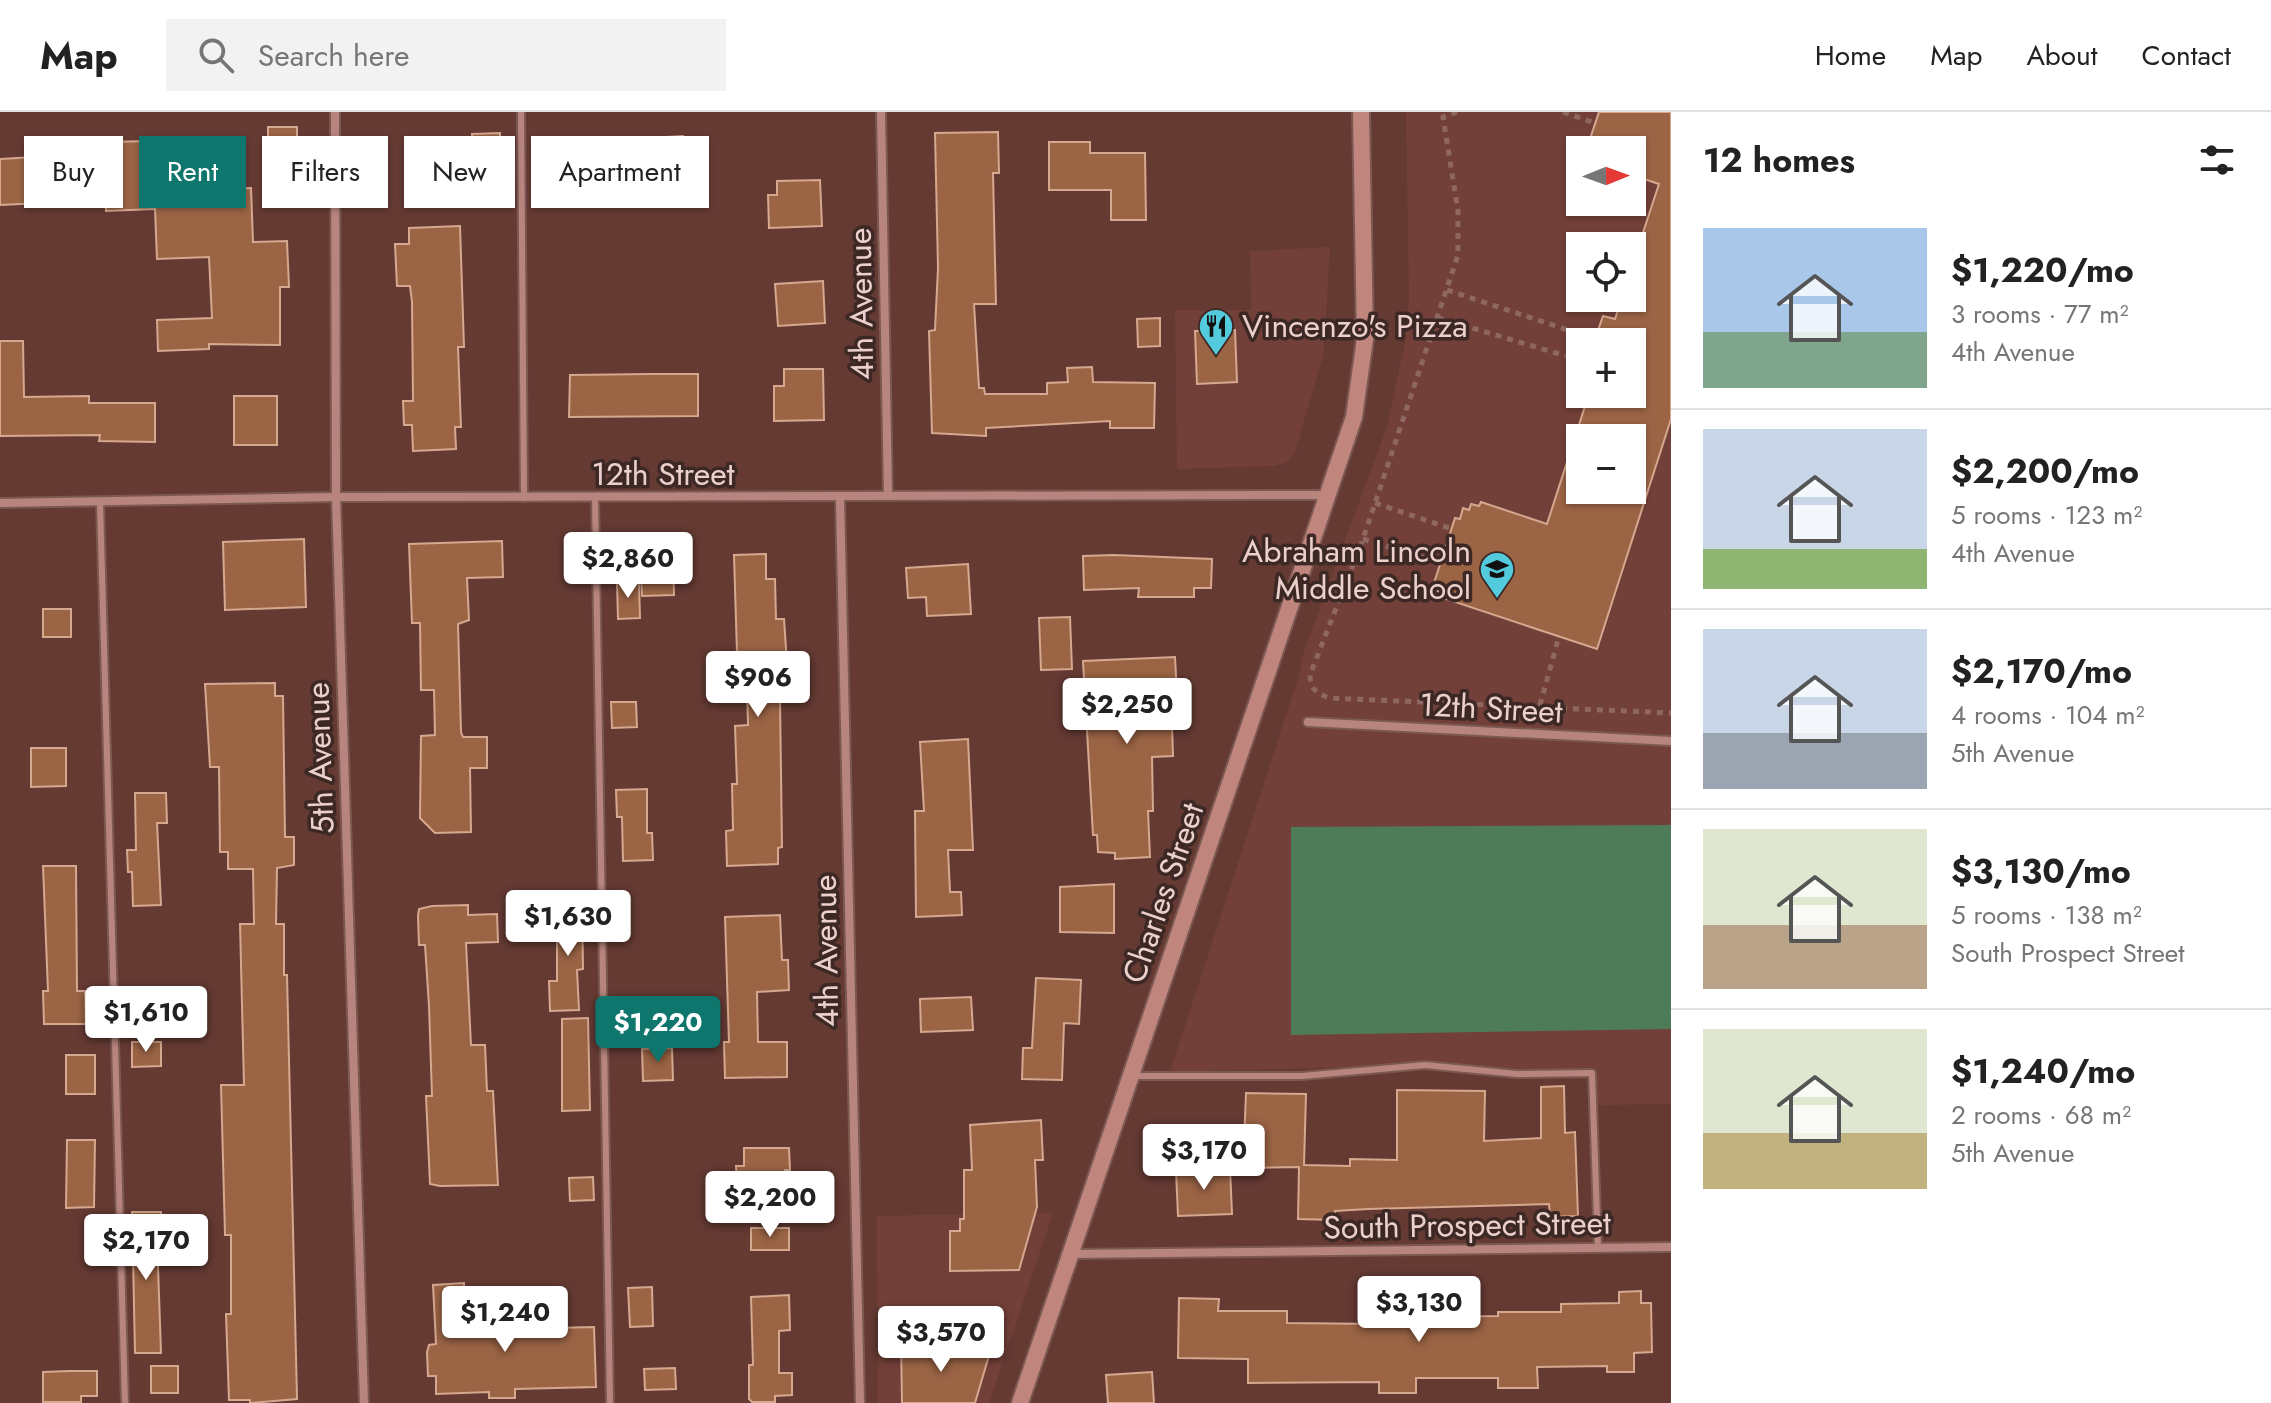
<!DOCTYPE html>
<html lang="en">
<head>
<meta charset="utf-8">
<style>
  :root { --surface:#fff; --page:#f2f2f2; --text:#222; --muted:#767676; --line:#e0e0e0; --accent:#0f766e }
  body { margin:0; font-family:Jost,sans-serif; background:var(--page); color:var(--text); height:100vh; display:flex; flex-direction:column; font-size:30px; white-space:nowrap }
  * { box-sizing:border-box; margin:0 }
  p { font-size:26px; color:var(--muted) }
  .icon { flex:none; width:44px; height:44px; fill:none; stroke:currentColor; stroke-width:2; stroke-linecap:round; stroke-linejoin:round }
  .map { position:relative; flex:1; overflow:hidden }
  .details { display:flex; flex-direction:column; background:var(--surface); width:600px }
  .details>* { flex:none }
  .guide { position:absolute; left:24px; top:24px; width:760px; height:72px; display:flex; gap:16px }
  .needle { width:52px; rotate:89deg }
  .buttons { position:absolute; left:1566px; top:24px; display:grid; gap:16px }
  .buttons a { display:grid; place-items:center; width:80px; height:80px; border-radius:0px; background:var(--surface); box-shadow:0 2px 6px #0004; font-size:40px }
  .price { position:absolute; translate:-50% -68px; padding:0 18px; border-radius:8px; background:#fff; color:#222; font-size:26px; line-height:52px; filter:drop-shadow(0 2px 4px #0008) }
  .price::after { content:''; position:absolute; left:50%; top:48px; width:24px; height:18px; margin-left:-12px; background:inherit; clip-path:polygon(0 0,100% 0,50% 100%) }
  .price.current { background:var(--accent); color:#fff }
  ul { padding:0; list-style:none }
  li { display:flex; align-items:center; gap:24px; height:200px; padding:0 32px }
  li+li { border-top:2px solid var(--line) }
  li span { display:grid; place-items:center; flex:none; width:224px; height:160px; border-radius:0px; color:#555 }
  li>.icon { margin-inline-start:auto }
  span .icon { width:96px; height:96px; fill:#fffc; stroke-width:1 }
  li b { font-size:34px }
  h2 { display:flex; justify-content:space-between; align-items:center; height:96px; padding:0 32px; font-size:34px }
  .chip { padding:0 28px; border-radius:0px; background:var(--surface); box-shadow:0 2px 6px #0004; font-size:28px; line-height:72px }
  .chip.current { background:var(--accent); color:#fff }
  header { display:flex; align-items:center; gap:48px; box-sizing:border-box; height:112px; padding:0 40px; background:var(--surface); border-bottom:2px solid var(--line) }
  header strong { font-size:38px }
  nav { display:flex; gap:44px; margin-inline-start:auto; font-size:28px }
  .search { width:560px; height:72px; background:var(--page); display:flex; align-items:center; gap:20px; box-sizing:border-box; padding:0 28px; border-radius:0px; color:var(--muted); font-size:30px }
  main { display:flex; flex:1; min-height:0 }
  .map>svg:first-child { display:block }
</style>
</head>
<body>
<header>
<strong>Map</strong>
<div class="search"><svg class="icon" aria-label="search" viewBox="0 0 24 24"><circle cx="10" cy="10" r="6"/><path d="M15 15l6 6"/></svg>Search here</div>
<nav><a>Home</a><a>Map</a><a>About</a><a>Contact</a></nav>
</header>
<main>
<div class="map">
<svg width="1671" height="1291" viewBox="0 0 1671 1291">
  <rect width="100%" height="100%" fill="#653a33"/>
  <g fill="#734039" fill-rule="evenodd">
    <path d="M1406,0h265v992l-77,1 -2,-32 -167,-8 -255,7 128,-393 6,-28 83,-224 19,-90 3,-39zM1580,38h52v52h-52zM1580,134h52v52h-52zM1580,230h52v52h-52zM1580,326h52v52h-52z"/>
    <polygon points="1330,135 1324,240 1295,340 1287,350 1274,354 1177,357 1175,198 1251,198 1250,139"/>
    <polygon points="1053,1101 989,1291 878,1291 877,1104"/>
  </g>
  <polygon fill="#4f7c58" points="1671,713 1671,917 1291,923 1291,715"/>
  <g fill="#9b6445" stroke="#d5a88f" stroke-width="2" fill-rule="evenodd">
    <path d="M1599,0h72v307l-74,230 -151,-50 2,-5 -10,-3 2,-6 -6,-2 21,-65 5,1 3,-11 6,2 2,-6 8,2 2,-4 66,22 42,-130h43v-52h-38l9,-26 12,3 7,-21h10v-32l27,-82 -27,-9v-25h-42l-2,-5zM1580,326h52v52h-52z"/>
    <rect x="268" y="15" width="29" height="61"/>
    <polygon points="998,20 999,61 993,61 996,192 974,192 979,276 984,276 985,282 1047,282 1047,271 1068,270 1067,256 1092,255 1093,270 1155,271 1154,316 1110,316 1110,309 986,316 986,324 932,321 929,219 935,218 938,156 935,21"/>
    <polygon points="500,21 502,85 475,86 472,22"/>
    <polygon points="683,24 685,71 650,72 648,26"/>
    <polygon points="203,28 204,77 251,76 253,130 287,129 289,175 280,175 280,233 209,232 209,237 158,239 157,208 212,206 209,145 157,147 155,97 106,99 106,88 0,93 0,47 105,41 104,30"/>
    <polygon points="1049,30 1090,30 1090,41 1145,41 1146,108 1111,108 1111,78 1049,78"/>
    <polygon points="820,68 822,114 769,116 768,83 777,83 777,69"/>
    <polygon points="460,114 464,235 458,235 461,315 455,315 456,337 413,339 412,313 404,313 403,289 413,289 412,190 410,174 397,174 395,132 409,132 409,116"/>
    <polygon points="823,169 825,211 778,214 775,172"/>
    <polygon points="1160,206 1160,234 1138,235 1137,207"/>
    <polygon points="1235,218 1237,270 1197,272 1195,219"/>
    <polygon points="0,229 23,229 24,285 89,284 89,291 155,291 155,330 99,329 100,323 0,324"/>
    <polygon points="784,257 823,257 824,308 774,309 774,274 784,274"/>
    <polygon points="650,262 698,262 698,304 569,305 570,263"/>
    <rect x="234" y="284" width="43" height="49"/>
    <polygon points="304,427 306,495 225,498 223,430"/>
    <polygon points="502,429 503,465 467,466 469,508 458,512 461,620 463,625 487,625 487,656 470,656 471,720 435,721 420,706 421,624 435,623 434,578 421,578 420,511 412,511 409,432"/>
    <polygon points="766,442 766,467 775,467 776,507 784,507 787,551 789,588 780,588 782,735 778,736 778,752 727,754 726,719 733,718 732,672 737,672 735,614 748,613 746,541 737,541 734,443"/>
    <polygon points="673,443 674,483 642,484 640,444"/>
    <polygon points="1114,443 1212,447 1211,476 1194,476 1194,485 1138,485 1139,476 1084,478 1083,444"/>
    <polygon points="968,452 971,502 927,504 926,485 908,486 906,456"/>
    <polygon points="639,470 640,506 618,507 617,471"/>
    <rect x="43" y="497" width="28" height="28"/>
    <polygon points="1070,505 1072,557 1041,558 1039,506"/>
    <polygon points="1175,545 1177,583 1171,583 1173,644 1152,645 1153,699 1148,699 1150,745 1115,747 1115,741 1098,740 1097,723 1093,723 1083,549"/>
    <polygon points="275,571 275,584 283,584 285,725 294,725 294,753 277,756 276,812 284,812 284,863 287,863 297,1287 250,1291 250,1288 229,1288 226,1202 231,1202 231,1123 225,1123 221,973 244,973 240,812 254,812 253,757 228,757 228,740 220,740 219,655 210,655 205,572"/>
    <polygon points="611,590 636,590 637,615 612,616"/>
    <polygon points="968,627 973,738 948,738 950,780 961,780 962,803 916,805 915,699 924,699 920,630"/>
    <polygon points="31,636 66,636 66,674 31,675"/>
    <polygon points="647,677 647,721 652,721 653,748 623,749 622,705 617,705 616,678"/>
    <polygon points="135,681 166,681 167,711 157,711 161,793 133,794 132,760 128,760 127,738 136,738"/>
    <polygon points="43,754 76,754 77,879 85,879 86,912 44,912 43,879 48,879"/>
    <polygon points="1114,772 1114,821 1060,820 1060,775"/>
    <polygon points="582,790 583,857 577,858 579,898 550,899 549,869 557,869 557,791"/>
    <polygon points="468,793 468,803 497,802 498,830 466,831 471,933 485,933 487,979 493,979 498,1073 440,1074 430,1072 426,984 432,984 429,894 425,833 419,833 418,804 419,797 432,794"/>
    <polygon points="780,803 782,848 788,848 789,878 757,880 758,930 787,930 787,965 725,966 724,930 729,930 725,805"/>
    <polygon points="1036,866 1081,868 1079,912 1064,911 1062,968 1022,967 1023,936 1032,936"/>
    <polygon points="971,885 973,918 921,920 920,887"/>
    <polygon points="588,906 590,998 562,999 562,907"/>
    <polygon points="132,930 161,930 161,954 132,955"/>
    <polygon points="672,936 673,968 643,969 642,937"/>
    <rect x="66" y="943" width="29" height="39"/>
    <polygon points="1564,974 1565,1021 1575,1020 1578,1104 1550,1105 1549,1092 1368,1097 1335,1099 1335,1108 1298,1107 1299,1055 1243,1056 1246,981 1306,982 1304,1053 1350,1054 1350,1047 1397,1048 1397,978 1485,979 1484,1029 1541,1026 1541,975"/>
    <polygon points="1041,1008 1043,1048 1035,1048 1037,1095 1019,1158 950,1159 950,1119 960,1119 960,1107 964,1107 964,1058 972,1058 970,1013"/>
    <polygon points="67,1028 95,1028 94,1095 66,1096"/>
    <polygon points="744,1036 789,1036 790,1058 785,1058 785,1076 737,1077 736,1054 744,1054"/>
    <polygon points="1230,1056 1232,1102 1178,1104 1176,1059"/>
    <polygon points="593,1065 594,1088 570,1089 569,1066"/>
    <polygon points="132,1100 161,1100 161,1125 157,1125 161,1241 135,1241"/>
    <rect x="751" y="1116" width="38" height="22"/>
    <polygon points="464,1171 465,1218 594,1215 596,1275 515,1277 515,1286 489,1286 489,1280 436,1282 436,1264 428,1264 427,1240 429,1233 436,1232 433,1173"/>
    <polygon points="652,1175 653,1214 630,1215 628,1176"/>
    <polygon points="1641,1179 1641,1191 1651,1191 1652,1240 1634,1241 1634,1260 1607,1260 1607,1254 1537,1255 1538,1276 1498,1276 1498,1266 1416,1266 1416,1281 1379,1281 1379,1270 1248,1271 1248,1247 1178,1246 1179,1186 1219,1187 1218,1199 1287,1199 1287,1211 1380,1212 1380,1196 1408,1196 1408,1205 1498,1204 1498,1200 1561,1200 1561,1192 1619,1191 1619,1180"/>
    <polygon points="789,1183 790,1218 779,1219 779,1261 792,1261 792,1283 775,1284 775,1290 752,1290 749,1287 749,1253 753,1253 751,1185"/>
    <polygon points="901,1230 990,1240 975,1291 902,1291"/>
    <rect x="151" y="1254" width="27" height="27"/>
    <polygon points="675,1256 676,1277 645,1278 644,1257"/>
    <polygon points="69,1259 97,1259 97,1284 81,1284 81,1290 43,1290 43,1260"/>
    <polygon points="1152,1260 1154,1291 1108,1291 1106,1263"/>
  </g>
  <g fill="none" stroke-linecap="round" stroke-linejoin="round">
    <g stroke="#7c5853" stroke-width="10">
      <g id="service">
        <polyline points="521,0 524,386"/>
        <polyline points="595,386 610,1291"/>
        <polyline points="100,390 125,1291"/>
        <polyline points="1134,964 1302,964 1425,953 1517,962 1592,961 1598,1136"/>
      </g>
    </g>
    <g stroke="#7c5853" stroke-width="12">
      <g id="minor">
        <polyline points="335,0 336,385 364,1291"/>
        <polyline points="881,0 888,383"/>
        <polyline points="840,387 860,1291"/>
        <polyline points="0,391 336,385 1326,383"/>
        <polyline points="1308,610 1671,629"/>
        <polyline points="1072,1142 1671,1135"/>
      </g>
    </g>
    <g stroke="#7c5853" stroke-width="20">
      <polyline id="secondary" points="1020,1291 1354,305 1365,227 1361,0"/>
    </g>
    <g stroke="#8e6761" stroke-width="5" stroke-dasharray="6 6" stroke-linecap="butt">
      <path d="M1457,0l-14,5 15,94v44l-95,284 -53,136c0,14 7,19 20,23l341,15"/>
      <polyline points="1563,0 1595,11"/>
      <polyline points="1447,178 1595,227"/>
      <polyline points="1438,206 1580,248"/>
      <polyline points="1375,391 1452,417"/>
      <polyline points="1363,427 1441,451"/>
      <polyline points="1540,593 1559,524"/>
    </g>
    <use href="#service" stroke="#b7857d" stroke-width="6"/>
    <use href="#minor" stroke="#b7857d" stroke-width="8"/>
    <use href="#secondary" stroke="#c0867d" stroke-width="16"/>
  </g>
  <defs>
    <g id="restaurant-pin" transform="scale(1.8)"><path d="M0 17L-7.5 6A9.5 9.5 0 1 1 7.5 6Z" fill="#54cadd" stroke="#3c2824"/><path d="M-5-6h1v4h1v-4h1v4h1v-4h1v5L-1.5 .5V6h-2V.5L-5-1ZM5-6V6H3V1.5H1.5Q1.5-4 5-6Z" fill="#111"/></g>
    <g id="school-pin" transform="scale(1.8)"><path d="M0 17L-7.5 6A9.5 9.5 0 1 1 7.5 6Z" fill="#54cadd" stroke="#3c2824"/><path d="M0-5L7-2L0 1L-7-2ZM-4 1L0 2.5L4 1V4Q0 6-4 4Z" fill="#111"/></g>
  </defs>
  <g fill-rule="evenodd">
    <use href="#restaurant-pin" x="1216" y="214"/>
    <use href="#school-pin" x="1497" y="457"/>
  </g>
  <g text-anchor="middle" dominant-baseline="central" stroke-width="7" stroke-linejoin="round" paint-order="stroke">
    <g font-size="32" fill="#ecd0cb" stroke="#3c2824">
      <text transform="translate(861 192) rotate(-91)">4th Avenue</text>
      <text x="663" y="362">12th Street</text>
      <text transform="translate(1491 596) rotate(3)">12th Street</text>
      <text transform="translate(320 646) rotate(-92)">5th Avenue</text>
      <text transform="translate(1163 781) rotate(-71)">Charles Street</text>
      <text transform="translate(826 839) rotate(-91)">4th Avenue</text>
      <text transform="translate(1467 1113) rotate(-1)">South Prospect Street</text>
    </g>
    <g font-size="32" fill="#ecd0cb" stroke="#3c2824" text-anchor="start">
      <text x="1242" y="214">Vincenzo's Pizza</text>
      <text x="1471" y="439" text-anchor="end">Abraham Lincoln<tspan x="1471" dy="37">Middle School</tspan></text>
    </g>
  </g>
</svg>
<div class="buttons">
<a><svg class="needle" viewBox="-14 -14 28 28"><path d="M0-13l5 13h-10z" fill="#e53935"/><path d="M0 13l5-13h-10z" fill="#767676"/></svg></a>
<a><svg class="icon" aria-label="locate" viewBox="0 0 24 24"><circle cx="12" cy="12" r="6"/><path d="M12 2v4M12 18v4M2 12h4M18 12h4"/></svg></a>
<a>+</a>
<a>−</a>
</div>
<b class="price" style="left:628px;top:488px">$2,860</b>
<b class="price" style="left:758px;top:607px">$906</b>
<b class="price" style="left:1127px;top:634px">$2,250</b>
<b class="price" style="left:568px;top:846px">$1,630</b>
<b class="price" style="left:146px;top:942px">$1,610</b>
<b class="price current" style="left:658px;top:952px">$1,220</b>
<b class="price" style="left:1204px;top:1080px">$3,170</b>
<b class="price" style="left:770px;top:1127px">$2,200</b>
<b class="price" style="left:146px;top:1170px">$2,170</b>
<b class="price" style="left:1419px;top:1232px">$3,130</b>
<b class="price" style="left:505px;top:1242px">$1,240</b>
<b class="price" style="left:941px;top:1262px">$3,570</b>
<div class="guide">
<a class="chip">Buy</a>
<a class="chip current">Rent</a>
<a class="chip">Filters</a>
<a class="chip">New</a>
<a class="chip">Apartment</a>
</div>
</div>
<section class="details">
<h2>12 homes<svg class="icon" aria-label="filters" viewBox="0 0 24 24"><path d="M4 7h16M4 17h16"/><circle cx="9" cy="7" r="2"/><circle cx="15" cy="17" r="2"/></svg></h2>
<ul>
<li><span style="background:linear-gradient(#a9c7e8 65%,#7fa58c 0)"><svg class="icon" aria-label="home" viewBox="0 0 24 24"><path d="M3 11l9-7 9 7M6 9v11h12V9"/></svg></span><div><b>$1,220/mo</b><p>3 rooms · 77 m²</p><p>4th Avenue</p></div></li>
<li><span style="background:linear-gradient(#c9d6e8 75%,#8fb573 0)"><svg class="icon" aria-label="home" viewBox="0 0 24 24"><path d="M3 11l9-7 9 7M6 9v11h12V9"/></svg></span><div><b>$2,200/mo</b><p>5 rooms · 123 m²</p><p>4th Avenue</p></div></li>
<li><span style="background:linear-gradient(#c9d6e8 65%,#9aa5b1 0)"><svg class="icon" aria-label="home" viewBox="0 0 24 24"><path d="M3 11l9-7 9 7M6 9v11h12V9"/></svg></span><div><b>$2,170/mo</b><p>4 rooms · 104 m²</p><p>5th Avenue</p></div></li>
<li><span style="background:linear-gradient(#dfe7d0 60%,#b9a48a 0)"><svg class="icon" aria-label="home" viewBox="0 0 24 24"><path d="M3 11l9-7 9 7M6 9v11h12V9"/></svg></span><div><b>$3,130/mo</b><p>5 rooms · 138 m²</p><p>South Prospect Street</p></div></li>
<li><span style="background:linear-gradient(#dfe7d0 65%,#c2b280 0)"><svg class="icon" aria-label="home" viewBox="0 0 24 24"><path d="M3 11l9-7 9 7M6 9v11h12V9"/></svg></span><div><b>$1,240/mo</b><p>2 rooms · 68 m²</p><p>5th Avenue</p></div></li>
</ul>
</section>
</main>
</body>
</html>
